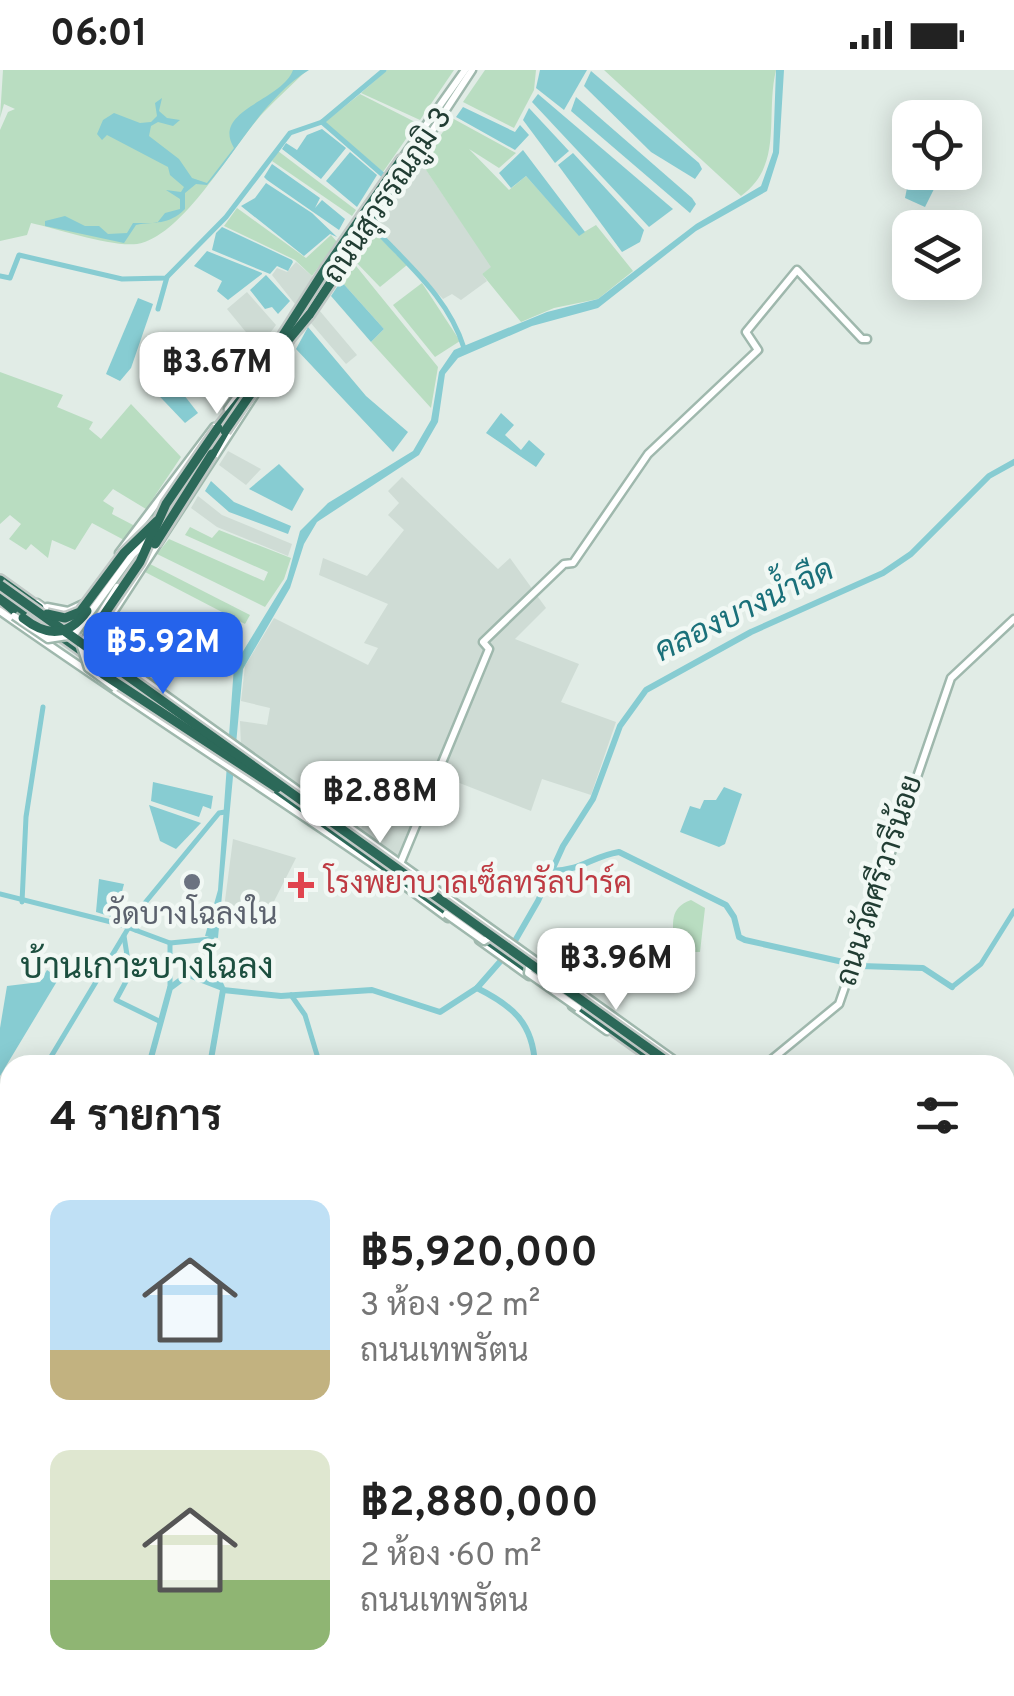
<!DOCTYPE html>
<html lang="th">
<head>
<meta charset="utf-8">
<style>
  :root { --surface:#fff; --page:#f6f6f6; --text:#222; --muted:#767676; --accent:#2563eb }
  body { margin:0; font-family:Overpass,Sarabun,sans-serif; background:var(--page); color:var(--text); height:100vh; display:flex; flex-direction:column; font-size:38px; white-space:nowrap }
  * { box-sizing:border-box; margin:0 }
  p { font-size:32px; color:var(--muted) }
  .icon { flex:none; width:55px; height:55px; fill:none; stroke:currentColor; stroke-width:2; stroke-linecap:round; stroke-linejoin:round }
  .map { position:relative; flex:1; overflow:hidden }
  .details { position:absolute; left:0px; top:985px; width:1015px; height:642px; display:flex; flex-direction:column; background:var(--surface); border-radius:30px 30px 0 0; box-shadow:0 5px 25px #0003 }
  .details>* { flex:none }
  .fabs { position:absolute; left:892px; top:30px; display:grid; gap:20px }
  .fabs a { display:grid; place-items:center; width:90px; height:90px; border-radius:20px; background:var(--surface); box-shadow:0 5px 25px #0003; font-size:50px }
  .price { position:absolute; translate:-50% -85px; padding:0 22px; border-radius:20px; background:#fff; color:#222; font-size:32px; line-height:65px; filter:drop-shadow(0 2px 5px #0008) }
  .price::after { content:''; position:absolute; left:50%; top:60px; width:30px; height:22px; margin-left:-15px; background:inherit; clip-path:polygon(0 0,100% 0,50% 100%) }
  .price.on { background:var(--accent); color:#fff }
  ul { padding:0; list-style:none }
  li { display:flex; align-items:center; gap:30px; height:250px; padding:0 50px }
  li span { display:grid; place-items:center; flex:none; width:280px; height:200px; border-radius:20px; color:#555 }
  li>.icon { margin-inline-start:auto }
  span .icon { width:120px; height:120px; fill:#fffc; stroke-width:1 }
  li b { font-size:42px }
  h2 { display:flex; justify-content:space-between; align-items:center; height:120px; padding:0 50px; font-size:42px }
  .status { display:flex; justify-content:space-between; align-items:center; height:70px; padding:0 50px; background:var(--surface); direction:ltr }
  .status svg { height:28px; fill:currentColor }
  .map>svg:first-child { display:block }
</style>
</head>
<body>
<div class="status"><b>06:01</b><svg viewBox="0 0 49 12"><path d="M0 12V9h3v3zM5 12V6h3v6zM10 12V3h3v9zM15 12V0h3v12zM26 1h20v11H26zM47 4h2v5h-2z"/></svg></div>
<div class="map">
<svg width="1014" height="1626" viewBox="0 0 1014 1626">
  <rect width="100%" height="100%" fill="#e1ece6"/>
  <g fill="#cfdcd5">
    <polygon points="422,94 492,197 482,204 487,211 461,230 452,224 443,229 375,155"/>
    <polygon points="296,192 313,207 295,234 272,205 277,198 287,202"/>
    <polygon points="247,222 276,255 259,278 227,239"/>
    <polygon points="319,240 357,285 346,294 310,252"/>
    <polygon points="228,381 261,399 246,415 219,395"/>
    <polygon points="402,407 498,499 510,488 546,538 515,569 579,594 561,632 616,652 591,725 542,709 531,741 439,705 400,794 360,762 369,734 354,729 346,751 241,677 240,651 267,655 270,638 241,631 245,596 274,548 368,595 378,578 364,573 388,534 319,505 323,488 367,506 404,460 388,445 399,433 388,421"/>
    <polygon points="198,426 222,445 292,474 288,486 217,457 191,438"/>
    <polygon points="233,769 296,788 261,857 223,846"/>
  </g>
  <g fill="#b9ddc1">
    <path d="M3,0h304c-14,14 -30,28 -44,43 -30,32 -80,124 -126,131 -27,3 -78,-15 -106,-21l-4,12 -27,6v-111l8,-18 7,-3 -11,-5 -4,14z"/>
    <polygon points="387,0 454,0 420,50 361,23"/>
    <polygon points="485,0 536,0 534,20 514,58 463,32"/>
    <path d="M604,0h172c-11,46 8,95 -35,126z"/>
    <polygon points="360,24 417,53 383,102 325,52"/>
    <polygon points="452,48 516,83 499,98 469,79 509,120 526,106 579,165 596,155 633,201 598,229 554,238 521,252 482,204 491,197 422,94"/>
    <polygon points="278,81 356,140 352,146 272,91"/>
    <polygon points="237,138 306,188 331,165 337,172 312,206 295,190 224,156"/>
    <polygon points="373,161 407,195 380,217 354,190"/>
    <polygon points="352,191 438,297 431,338 371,272 384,259 341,211"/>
    <polygon points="422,213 460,271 435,287 393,235"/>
    <polygon points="0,302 63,325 57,337 93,352 89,359 101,369 131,334 181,387 146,439 113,419 103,431 114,438 112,444 135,456 124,470 92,453 75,480 52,470 48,488 31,474 26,480 9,469 21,454 10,445 0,454"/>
    <polygon points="190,457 212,468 219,460 291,488 284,509 265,537 157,484 169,469 264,511 268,502 185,465"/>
    <polygon points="150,494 250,545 245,554 145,502"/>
    <path d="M110,553l44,20 -13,28c-20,-14 -33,-21 -31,-48z"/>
    <path d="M691,830l14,8 -5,44h-14l-12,-9c-1,-20 -5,-35 17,-43z"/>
  </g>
  <g fill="#87ccd2">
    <path d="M293,0h16c-44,27 -69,77 -102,115l-11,-1 -11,9v16c-17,17 -30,12 -49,16l-12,18 -79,-17v-5l20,-5 20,10h14l9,8 19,-1 6,-10h24l8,-10 15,-4v-10l-14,-9 15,2 3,-5 -14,-12 -2,-8 -61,-32 -5,5 -5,-6 6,-14 11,-7 26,10 11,-1 6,-6 -2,-13 7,-5 -3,13 8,7 13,2 -7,6 -15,-4 -7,4 -2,10 30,23 13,19 15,5 27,-35c-23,-38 48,-47 59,-78z"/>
    <polygon points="540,0 587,0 564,40 536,18"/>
    <polygon points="776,0 784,0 779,83 767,121 696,161 598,238 532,256 458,288 445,304 438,352 419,385 317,452 304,474 290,518 243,599 218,868 205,866 218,820 234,596 287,509 300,461 328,433 413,381 431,350 439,302 454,280 547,242 598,229 696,154 761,116 773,82"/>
    <polygon points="591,1 699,93 702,99 695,109 651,82 584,16"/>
    <polygon points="538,24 673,139 649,157 532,32"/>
    <polygon points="576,27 692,128 696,134 690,143 571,41"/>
    <polygon points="463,37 515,62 520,55 529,65 515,80 456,47"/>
    <polygon points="529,38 569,81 555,93 523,50"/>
    <polygon points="322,59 346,78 321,109 282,79 286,73 297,80 307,65"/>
    <polygon points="523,80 585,162 579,166 526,106 511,118 499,103"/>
    <polygon points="350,82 377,105 357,137 326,111"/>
    <polygon points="573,83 644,160 640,172 622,182 558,95"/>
    <polygon points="272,94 320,128 315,138 322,130 345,149 339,160 267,110 264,107"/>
    <polygon points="910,103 942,103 925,137 905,128"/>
    <polygon points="266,113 312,143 337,167 330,164 304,186 241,136 255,128"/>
    <polygon points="222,157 292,190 293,192 288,201 277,196 270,204 212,180 216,163"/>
    <polygon points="207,181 262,203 262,204 228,230 217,221 222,211 194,196"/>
    <polygon points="266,205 290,231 278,244 272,237 265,239 250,220"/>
    <polygon points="341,211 384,259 371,272 331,226"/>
    <polygon points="138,228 153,234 131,298 120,311 106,304"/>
    <polygon points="308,257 366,326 408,362 393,382 296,279"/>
    <polygon points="183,275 212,306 202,321 188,307 180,312 169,300"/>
    <polygon points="159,293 198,343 185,353 144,310"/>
    <polygon points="501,343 514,355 505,365 521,380 529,370 545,384 536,397 486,363"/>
    <polygon points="279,394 304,419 292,441 249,419"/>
    <polygon points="211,411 234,432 291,456 288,464 229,442 205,421"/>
    <polygon points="153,712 213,726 211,739 203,736 199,747 151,731"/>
    <polygon points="724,717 742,724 725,774 719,777 680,762 690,736 700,739 704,730 716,730"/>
    <polygon points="149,735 201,753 176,779 160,771"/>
    <polygon points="99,809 124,814 115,848 96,842"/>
    <polygon points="47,900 59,908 0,1006 0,958 7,916 40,912"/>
  </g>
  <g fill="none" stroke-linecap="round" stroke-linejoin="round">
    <g stroke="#87ccd2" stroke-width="5">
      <path d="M322,52l69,60 -25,37c36,42 81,74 98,129"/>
      <polyline points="0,206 10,208 19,185 122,209 166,208 226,147 290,63 322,52 384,0"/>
      <polyline points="158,239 167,207"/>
      <polyline points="0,824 119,854 170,873 211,869"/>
      <polyline points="22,832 26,747 43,637"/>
      <polyline points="136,860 144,834 219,743 225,742"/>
      <polyline points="124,866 130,904 116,930 159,951"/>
      <polyline points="952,917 981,894 1014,841"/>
      <polyline points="170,918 170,873"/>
      <polyline points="291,925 305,945 320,995"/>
      <polyline points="46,995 129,857"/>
      <polyline points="0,1072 10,1044"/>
      <polyline points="0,1187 10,1191"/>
      <polyline points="1005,1521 1014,1524"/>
      <polyline points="1005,1603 1014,1597"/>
      <polyline points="278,1626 279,1618"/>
      <polyline points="718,1626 721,1618"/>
      <polyline points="992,1626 997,1618"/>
    </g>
    <g stroke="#87ccd2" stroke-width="6">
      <path d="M551,801c33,-1 39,-14 68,-19l107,53 8,12 5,20 6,3 116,26 62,2 29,19"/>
      <polyline points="512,876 538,831 563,776 593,729 620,656 646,620 751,562 883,503 911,484 989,406 1014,392"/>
      <polyline points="189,905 220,917"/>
      <path d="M477,918c36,18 56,35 58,77"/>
      <polyline points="223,920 281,926 372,920 440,942 477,918 505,886"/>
      <polyline points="149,995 170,918 209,889"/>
      <polyline points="210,995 223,920 209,889 212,862"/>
      <polyline points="1005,1282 1014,1279"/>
      <polyline points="1014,1444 1009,1451 1014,1513"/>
      <polyline points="0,1548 10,1543"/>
    </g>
    <g stroke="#9fb8ad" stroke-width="11">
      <g id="secondary">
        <polyline points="399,93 465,0"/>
        <polyline points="392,122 472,0"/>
        <polyline points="228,339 258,297"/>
        <polyline points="119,483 214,357"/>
        <polyline points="117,517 141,480"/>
        <polyline points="37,533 681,995"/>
        <polyline points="47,537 68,541 83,534"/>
        <path d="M0,541c125,88 253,170 379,257"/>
        <polyline points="121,591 107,569 110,547 289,272"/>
        <polyline points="115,618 152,641"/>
        <polyline points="400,794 489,579 483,572 564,494 573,493 648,384 758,280 746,262 797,200 862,269 867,269"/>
        <polyline points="390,805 448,848"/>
        <polyline points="479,870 529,906"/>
        <polyline points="572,936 607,961"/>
        <polyline points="765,995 839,934 951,608 1014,549"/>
        <polyline points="1005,1194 1014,1199"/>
        <polyline points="100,1626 102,1618"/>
        <polyline points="646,1626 651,1618"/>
        <polyline points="678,1626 683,1618"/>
      </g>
    </g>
    <g stroke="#c1c9c6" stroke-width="12">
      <g id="primary">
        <polyline points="0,1316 10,1319"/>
        <polyline points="876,1618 898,1626"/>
      </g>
    </g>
    <g stroke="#c1c9c6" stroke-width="14">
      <g id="highway">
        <polyline points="326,198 401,90"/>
        <polyline points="309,245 393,120"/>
        <polyline points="218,358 246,323"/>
        <polyline points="212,384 225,361"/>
        <polyline points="0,510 39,538"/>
        <polyline points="0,523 165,640"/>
        <polyline points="0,529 23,548"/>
        <polyline points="271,715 662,995"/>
        <polyline points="1005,1202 1014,1207"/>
        <polyline points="1005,1210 1014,1216"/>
      </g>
    </g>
    <use href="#secondary" stroke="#fff" stroke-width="6"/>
    <use href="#primary" stroke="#64a28e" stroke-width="8"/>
    <use href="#highway" stroke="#2c6959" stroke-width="9"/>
    <g stroke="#9fb8ad" stroke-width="11" stroke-linecap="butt">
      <g id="secondary-bridge">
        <polyline points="14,546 48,569 74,565 133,484 149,470"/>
        <polyline points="115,618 88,598 81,576 117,517"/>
        <polyline points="446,844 484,871 492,866"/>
        <polyline points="530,892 528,903 578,938"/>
      </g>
    </g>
    <g stroke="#c1c9c6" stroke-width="14" stroke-linecap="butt">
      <g id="highway-bridge">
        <polyline points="285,274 309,245"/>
        <polyline points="246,323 326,198"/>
        <polyline points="218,358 166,434 140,492 95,558 89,581 103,604 277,718"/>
        <polyline points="225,361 254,319"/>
        <polyline points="155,474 212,384"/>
        <polyline points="0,515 672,995"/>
        <polyline points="47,544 65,548 80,542 124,483 157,451"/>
        <path d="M23,548c24,19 45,19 64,-7"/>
        <polyline points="105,550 101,572 111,590"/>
      </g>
    </g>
    <use href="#secondary-bridge" stroke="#fff" stroke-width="6"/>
    <use href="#highway-bridge" stroke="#2c6959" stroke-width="9"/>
  </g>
  <circle fill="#6b7280" stroke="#f1f8f4" stroke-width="4" cx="192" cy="812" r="10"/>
  <path fill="#e0444e" stroke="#f1f8f4" stroke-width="4" d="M296 800h10v10h10v10h-10v10h-10v-10h-10v-10h10z"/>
  <g text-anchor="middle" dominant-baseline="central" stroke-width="9" stroke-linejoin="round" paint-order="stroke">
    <g font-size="30" fill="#213d33" stroke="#f1f8f4">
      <text transform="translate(389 126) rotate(-56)">ถนนสุวรรณภูมิ 3</text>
      <text transform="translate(881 811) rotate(-72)">ถนนวัดศรีวารีน้อย</text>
    </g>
    <g font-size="30" fill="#be3a42" stroke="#f1f8f4" text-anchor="start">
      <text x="324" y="815">โรงพยาบาลเซ็ลทรัลปาร์ค</text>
    </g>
    <g font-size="30" fill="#5b616d" stroke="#f1f8f4">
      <text x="192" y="846">วัดบางโฉลงใน</text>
    </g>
    <g font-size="32" font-style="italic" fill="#1a707a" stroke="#f1f8f4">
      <text transform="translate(745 542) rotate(-26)">คลองบางน้ำจืด</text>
    </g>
    <g font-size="35" fill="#1c4f3f" stroke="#f1f8f4">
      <text x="147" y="899">บ้านเกาะบางโฉลง</text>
    </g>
  </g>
</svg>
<div class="fabs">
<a><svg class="icon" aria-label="locate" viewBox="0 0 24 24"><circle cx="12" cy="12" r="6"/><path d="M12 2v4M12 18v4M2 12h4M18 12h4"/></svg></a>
<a><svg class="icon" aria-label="layers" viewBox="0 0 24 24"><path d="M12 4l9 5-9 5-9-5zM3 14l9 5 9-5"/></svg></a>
</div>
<b class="price" style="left:217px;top:347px">฿3.67M</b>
<b class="price on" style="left:163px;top:627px">฿5.92M</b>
<b class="price" style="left:380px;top:776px">฿2.88M</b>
<b class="price" style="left:616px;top:943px">฿3.96M</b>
<section class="details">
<h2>4 รายการ<svg class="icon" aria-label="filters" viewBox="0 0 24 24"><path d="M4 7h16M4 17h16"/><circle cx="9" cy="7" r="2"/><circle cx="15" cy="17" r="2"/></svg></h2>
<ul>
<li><span style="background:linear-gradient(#bfe0f5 75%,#c2b280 0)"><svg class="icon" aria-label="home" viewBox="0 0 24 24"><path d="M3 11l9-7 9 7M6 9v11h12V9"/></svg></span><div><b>฿5,920,000</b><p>3 ห้อง · 92 m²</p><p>ถนนเทพรัตน</p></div></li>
<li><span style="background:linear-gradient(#dfe7d0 65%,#8fb573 0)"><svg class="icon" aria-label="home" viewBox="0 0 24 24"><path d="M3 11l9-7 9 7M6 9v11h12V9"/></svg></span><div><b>฿2,880,000</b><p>2 ห้อง · 60 m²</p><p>ถนนเทพรัตน</p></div></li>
</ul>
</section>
</div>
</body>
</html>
